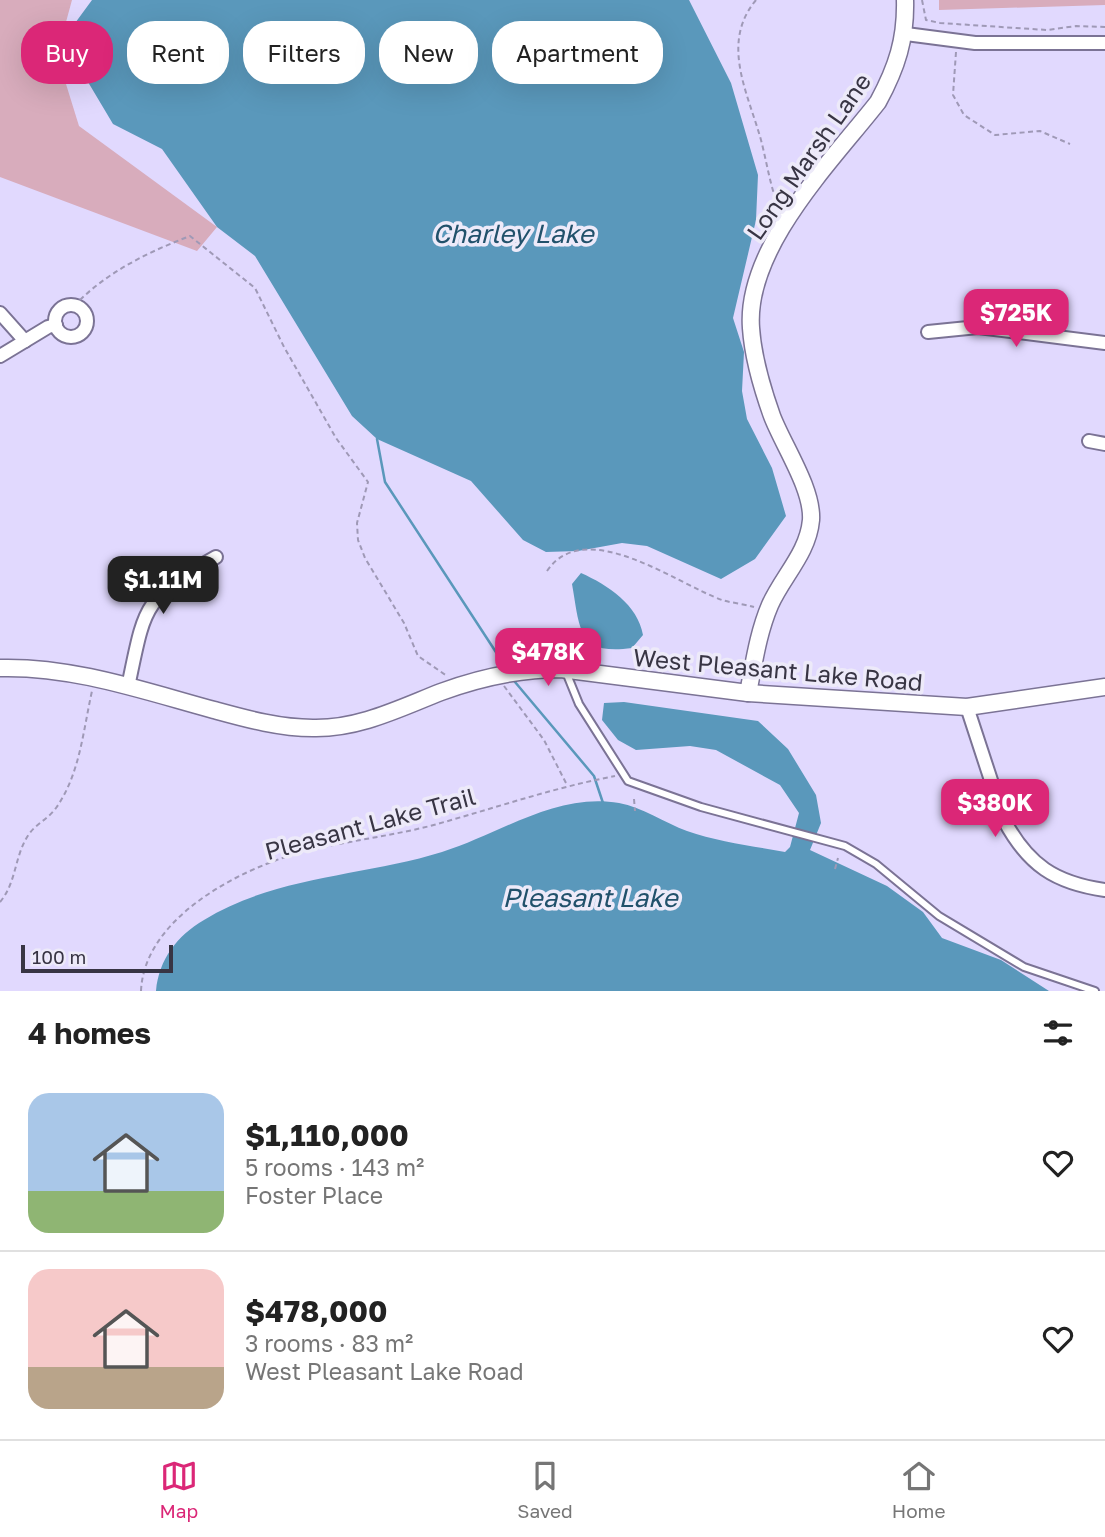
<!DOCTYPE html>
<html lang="en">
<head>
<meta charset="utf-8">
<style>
  :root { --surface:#fff; --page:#f6f6f6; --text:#222; --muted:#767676; --line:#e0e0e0; --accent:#db2777 }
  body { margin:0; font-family:"Golos Text",sans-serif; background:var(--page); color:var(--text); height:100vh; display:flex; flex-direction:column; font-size:26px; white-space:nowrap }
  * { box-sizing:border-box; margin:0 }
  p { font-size:23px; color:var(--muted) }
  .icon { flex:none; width:38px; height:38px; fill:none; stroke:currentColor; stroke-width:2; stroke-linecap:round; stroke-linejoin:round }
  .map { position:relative; height:991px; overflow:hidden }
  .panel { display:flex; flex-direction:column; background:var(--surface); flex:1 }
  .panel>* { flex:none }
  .top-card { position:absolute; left:21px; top:21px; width:700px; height:63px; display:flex; gap:14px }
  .scale { position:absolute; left:21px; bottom:18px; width:152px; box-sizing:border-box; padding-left:7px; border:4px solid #383544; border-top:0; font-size:19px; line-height:24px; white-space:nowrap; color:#383544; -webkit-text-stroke:5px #edeaf9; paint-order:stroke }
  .price { position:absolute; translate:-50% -60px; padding:0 16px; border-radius:14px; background:var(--accent); color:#fff; font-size:23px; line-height:46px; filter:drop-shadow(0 2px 4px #0008) }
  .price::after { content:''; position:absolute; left:50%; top:42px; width:21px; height:16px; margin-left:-10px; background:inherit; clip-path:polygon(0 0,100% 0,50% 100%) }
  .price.selected { background:#222; color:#fff }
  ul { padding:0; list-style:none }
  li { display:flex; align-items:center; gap:21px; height:175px; padding:0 28px }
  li+li { border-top:2px solid var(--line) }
  li span { display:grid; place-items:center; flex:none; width:196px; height:140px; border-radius:21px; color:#555 }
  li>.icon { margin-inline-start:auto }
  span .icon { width:84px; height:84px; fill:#fffc; stroke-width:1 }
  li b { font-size:30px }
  h2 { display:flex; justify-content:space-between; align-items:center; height:84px; padding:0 28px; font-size:30px }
  .pill { padding:0 24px; border-radius:28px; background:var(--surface); box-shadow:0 7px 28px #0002; font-size:24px; line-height:63px }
  .pill.selected { background:var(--accent); color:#fff }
  .menu { display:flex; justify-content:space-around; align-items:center; height:98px; border-top:2px solid var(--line); background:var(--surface); font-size:19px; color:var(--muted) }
  .menu a { display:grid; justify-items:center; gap:4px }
  .menu .selected { color:var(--accent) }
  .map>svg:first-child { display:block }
</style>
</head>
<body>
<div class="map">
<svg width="1105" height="991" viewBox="0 0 1105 991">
  <rect width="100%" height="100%" fill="#e1d9fe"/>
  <g fill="#d8acbc">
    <polygon points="0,0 72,0 57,55 79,126 217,227 197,251 0,177"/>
    <polygon points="939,0 1105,0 1105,5 939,10"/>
  </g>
  <g fill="#5a98bb">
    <polygon points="92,0 689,0 731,83 758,175 756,220 733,318 744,352 742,391 747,419 772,468 786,516 755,559 721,579 647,546 622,543 578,551 546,552 523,540 471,481 377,439 352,416 255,256 217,227 162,149 113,124 88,82 73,70 79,57 70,30"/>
    <path d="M581,573c27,12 57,32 62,62l-11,13c-55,8 -52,-20 -60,-64z"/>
    <path d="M624,702l134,19 30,28 28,46 5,28 -11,27 77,36 36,26 19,26 59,22 48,31h-893c3,-32 21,-55 48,-71 71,-44 161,-44 238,-68 58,-18 114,-60 177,-49 23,4 46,20 68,28 31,11 66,15 98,21l5,-5 9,-34 -19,-28 -64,-35 -26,-4 -54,4 -18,-10 -16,-20 2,-17z"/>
  </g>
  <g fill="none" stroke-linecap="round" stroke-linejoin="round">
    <g stroke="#5a98bb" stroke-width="2.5">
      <polyline points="377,439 385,482 505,666"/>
      <polyline points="515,682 594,776 603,803"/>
    </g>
    <g stroke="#7b7395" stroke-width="10">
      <polyline id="service" points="566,672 579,704 628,781 701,807 845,846 876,864 939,916 1024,967 1095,991"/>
    </g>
    <g stroke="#7b7395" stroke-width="16">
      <g id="minor">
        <polyline points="906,34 975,43 1105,43"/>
        <circle cx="71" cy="321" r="16"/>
        <polyline points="0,313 25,341"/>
        <polyline points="928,332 978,327 1105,343"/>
        <polyline points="0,356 48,327 56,325"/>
        <polyline points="1089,441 1105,444"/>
        <path d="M128,687c17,-81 14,-88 88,-130"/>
        <path d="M967,707l37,113c24,45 51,63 101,70"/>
      </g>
    </g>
    <g stroke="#7b7395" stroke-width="19">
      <g id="tertiary">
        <path d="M0,668c73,-2 144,23 214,42 33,9 65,18 99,18 46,1 87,-20 128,-36 38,-14 79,-23 120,-23l187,24 219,14 138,-20"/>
        <path d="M748,693c6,-30 10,-60 22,-88 13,-29 38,-52 41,-85 2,-31 -28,-75 -39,-104 -10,-28 -19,-58 -21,-88 -6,-80 80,-166 127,-226 19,-35 28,-63 27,-102"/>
      </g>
    </g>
    <g stroke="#9f99b6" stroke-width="2" stroke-dasharray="5 3.5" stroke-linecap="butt">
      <path d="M756,0c-36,43 -8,93 5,140 6,23 9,46 18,68"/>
      <polyline points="922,0 926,20 940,23 1047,30 1076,26 1105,27"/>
      <polyline points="956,52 953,95 964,115 995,135 1040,131 1070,144"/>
      <path d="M74,306c31,-33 74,-54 116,-70l65,52 29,59 52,91 32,44 -11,41 1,17 7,18 39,65 14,33 29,20"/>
      <path d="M547,571c38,-56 130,13 175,29 10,3 22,4 32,7"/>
      <polyline points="504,686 544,740 567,785"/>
      <polyline points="634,799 635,811"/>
      <polyline points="835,869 838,858"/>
      <path d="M0,902c17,-20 14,-46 29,-68 7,-10 19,-15 27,-26 24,-34 27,-77 36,-117"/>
      <path d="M141,991c3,-71 93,-119 154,-137 44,-12 91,-17 135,-28 62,-17 122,-38 185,-50"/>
    </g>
    <use href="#service" stroke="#fff" stroke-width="6"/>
    <use href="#minor" stroke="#fff" stroke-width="12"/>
    <use href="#tertiary" stroke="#fff" stroke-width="16"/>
  </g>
  <g text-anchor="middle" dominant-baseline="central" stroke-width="7" stroke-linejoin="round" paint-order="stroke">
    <g font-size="24" fill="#383544" stroke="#edeaf9">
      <text transform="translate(808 156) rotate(-55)">Long Marsh Lane</text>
      <text transform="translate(778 669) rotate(5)">West Pleasant Lake Road</text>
      <text transform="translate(370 823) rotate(-15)">Pleasant Lake Trail</text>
    </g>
    <g font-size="26" font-style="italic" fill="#21516b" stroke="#edeaf9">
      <text x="513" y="233">Charley Lake</text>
      <text x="590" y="897">Pleasant Lake</text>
    </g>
  </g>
</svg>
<div class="scale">100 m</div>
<b class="price" style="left:1016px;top:349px">$725K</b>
<b class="price selected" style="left:163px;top:616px">$1.11M</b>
<b class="price" style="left:548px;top:688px">$478K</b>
<b class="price" style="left:995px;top:839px">$380K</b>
<div class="top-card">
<a class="pill selected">Buy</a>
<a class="pill">Rent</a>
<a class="pill">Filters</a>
<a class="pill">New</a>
<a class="pill">Apartment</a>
</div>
</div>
<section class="panel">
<h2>4 homes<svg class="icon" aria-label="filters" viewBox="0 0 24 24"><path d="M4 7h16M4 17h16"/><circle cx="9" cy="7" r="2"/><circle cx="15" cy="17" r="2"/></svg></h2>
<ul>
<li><span style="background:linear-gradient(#a9c7e8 70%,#8fb573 0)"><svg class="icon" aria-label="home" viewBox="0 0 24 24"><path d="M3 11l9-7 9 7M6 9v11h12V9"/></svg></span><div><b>$1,110,000</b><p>5 rooms · 143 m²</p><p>Foster Place</p></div><svg class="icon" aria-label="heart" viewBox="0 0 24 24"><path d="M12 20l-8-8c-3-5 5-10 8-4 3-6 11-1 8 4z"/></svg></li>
<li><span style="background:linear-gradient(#f6c9c9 70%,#b9a48a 0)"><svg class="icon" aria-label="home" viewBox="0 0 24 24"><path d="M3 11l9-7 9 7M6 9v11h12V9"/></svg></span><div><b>$478,000</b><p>3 rooms · 83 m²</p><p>West Pleasant Lake Road</p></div><svg class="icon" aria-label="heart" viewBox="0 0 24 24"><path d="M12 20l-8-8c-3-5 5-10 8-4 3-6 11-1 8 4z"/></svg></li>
</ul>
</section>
<nav class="menu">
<a class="selected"><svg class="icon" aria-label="map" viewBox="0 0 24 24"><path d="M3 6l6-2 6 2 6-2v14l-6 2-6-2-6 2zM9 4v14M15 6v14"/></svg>Map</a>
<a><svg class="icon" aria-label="saved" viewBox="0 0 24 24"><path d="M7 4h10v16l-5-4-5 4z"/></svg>Saved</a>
<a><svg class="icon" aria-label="home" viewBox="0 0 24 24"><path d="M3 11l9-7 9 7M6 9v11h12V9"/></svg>Home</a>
</nav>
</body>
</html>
